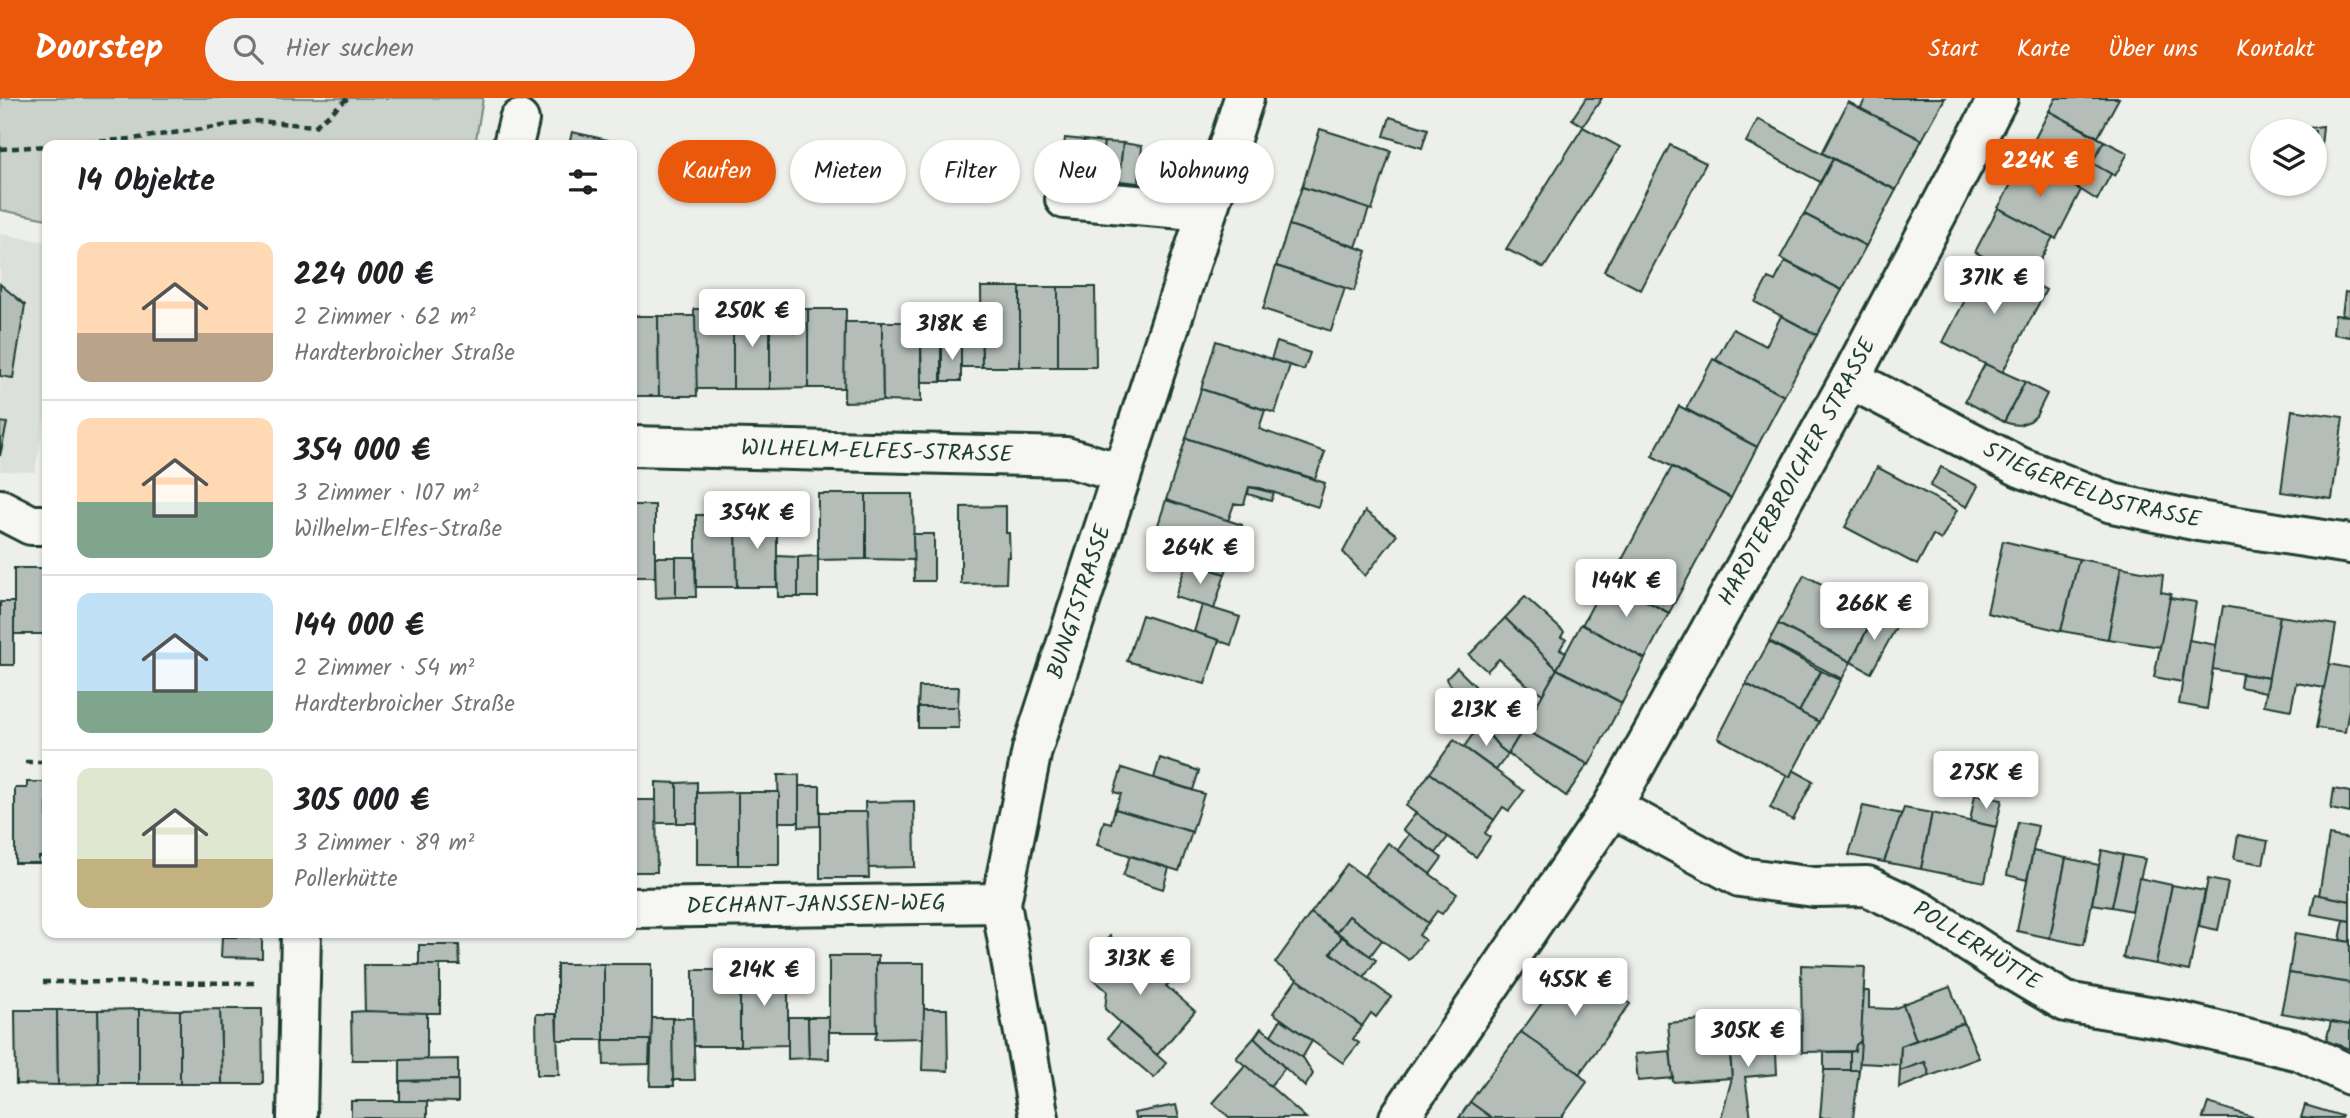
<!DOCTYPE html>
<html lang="de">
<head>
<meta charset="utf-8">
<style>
  :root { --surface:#fff; --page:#f2f2f2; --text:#202124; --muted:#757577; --line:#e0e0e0; --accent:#ea580c }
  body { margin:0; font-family:Kalam,sans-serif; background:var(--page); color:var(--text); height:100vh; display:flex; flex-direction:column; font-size:26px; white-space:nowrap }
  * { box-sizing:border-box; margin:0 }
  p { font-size:23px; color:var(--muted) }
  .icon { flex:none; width:38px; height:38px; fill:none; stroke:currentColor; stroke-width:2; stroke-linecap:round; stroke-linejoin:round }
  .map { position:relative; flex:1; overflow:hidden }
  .sheet { position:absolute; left:42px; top:42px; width:595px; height:798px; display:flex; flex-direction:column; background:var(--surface); border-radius:14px; box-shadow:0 2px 5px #0004 }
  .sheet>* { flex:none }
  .banner { position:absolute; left:658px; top:42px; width:665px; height:63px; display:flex; gap:14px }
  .tools { position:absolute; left:2250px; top:21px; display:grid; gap:14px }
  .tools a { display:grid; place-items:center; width:77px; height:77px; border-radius:50%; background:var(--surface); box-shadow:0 2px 5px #0004; font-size:35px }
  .price { position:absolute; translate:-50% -60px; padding:0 16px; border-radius:7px; background:#fff; color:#222; font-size:23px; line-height:46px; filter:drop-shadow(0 2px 4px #0008) }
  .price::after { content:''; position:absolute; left:50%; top:42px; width:21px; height:16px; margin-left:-10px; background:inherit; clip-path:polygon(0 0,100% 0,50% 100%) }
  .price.selected { background:var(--accent); color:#fff }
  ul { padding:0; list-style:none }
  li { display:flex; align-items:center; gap:21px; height:175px; padding:0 35px }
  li+li { border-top:2px solid var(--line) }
  li span { display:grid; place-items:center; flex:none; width:196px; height:140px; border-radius:14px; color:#555 }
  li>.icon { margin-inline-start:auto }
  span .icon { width:84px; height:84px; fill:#fffc; stroke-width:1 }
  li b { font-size:30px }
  h2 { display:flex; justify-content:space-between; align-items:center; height:84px; padding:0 35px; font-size:30px }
  .pill { padding:0 24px; border-radius:32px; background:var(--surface); box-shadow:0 2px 5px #0004; font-size:24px; line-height:63px }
  .pill.selected { background:var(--accent); color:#fff }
  header { display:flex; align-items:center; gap:42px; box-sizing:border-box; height:98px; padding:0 35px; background:var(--accent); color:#fff }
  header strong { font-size:33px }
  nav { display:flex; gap:38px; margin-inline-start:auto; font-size:24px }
  .search { width:490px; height:63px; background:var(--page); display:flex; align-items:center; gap:18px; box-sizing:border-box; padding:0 24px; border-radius:38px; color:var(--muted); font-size:26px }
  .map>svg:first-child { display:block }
</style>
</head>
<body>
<header>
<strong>Doorstep</strong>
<div class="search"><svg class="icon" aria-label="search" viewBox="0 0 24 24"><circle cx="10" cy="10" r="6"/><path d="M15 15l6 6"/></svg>Hier suchen</div>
<nav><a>Start</a><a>Karte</a><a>Über uns</a><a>Kontakt</a></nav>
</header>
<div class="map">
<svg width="2350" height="1020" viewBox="0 0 2350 1020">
  <rect width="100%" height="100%" fill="#edefea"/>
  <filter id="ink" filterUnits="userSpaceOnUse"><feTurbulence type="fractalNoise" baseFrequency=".0143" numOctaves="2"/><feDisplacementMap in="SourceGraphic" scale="14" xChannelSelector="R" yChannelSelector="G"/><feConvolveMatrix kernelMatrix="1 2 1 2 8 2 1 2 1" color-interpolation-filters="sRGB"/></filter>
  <g filter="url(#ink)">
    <polygon fill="#dce0db" points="0,136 47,144 47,307 35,374 0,373"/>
    <polygon fill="#cbd2cc" stroke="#758880" stroke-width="2" points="0,0 483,0 475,47 47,47 47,121 0,112"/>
    <g fill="#b4bdb8" stroke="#1f3d34" stroke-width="2">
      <polygon points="1586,0 1602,0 1583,28 1572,21"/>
      <polygon points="1866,0 1945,0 1922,42 1860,11"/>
      <polygon points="2056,0 2119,0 2098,39 2049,13"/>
      <polygon points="1848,4 1922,42 1896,92 1822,55"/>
      <polygon points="2049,13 2104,43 2078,91 2024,62"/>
      <polygon points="1390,19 1428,31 1422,50 1384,38"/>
      <polygon points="1758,21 1833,61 1820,84 1746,44"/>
      <polygon points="2323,28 2319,71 2315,71 2315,33 2294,32"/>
      <polygon points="1583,29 1620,49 1544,170 1506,151"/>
      <polygon points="1320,31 1391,53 1372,112 1302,89"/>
      <polygon points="572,34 608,42 607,47 569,47"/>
      <polygon points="1065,40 1084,42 1081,79 1061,77"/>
      <polygon points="1084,42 1104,44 1100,81 1081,79"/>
      <polygon points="2104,43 2128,55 2115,78 2092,65"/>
      <polygon points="1104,44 1123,45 1119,83 1100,81"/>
      <polygon points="1123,45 1142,48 1139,85 1119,83"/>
      <polygon points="1670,47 1706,65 1641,192 1604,173"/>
      <polygon points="1833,61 1896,92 1866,148 1804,116"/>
      <polygon points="2024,62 2081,92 2056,141 1998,110"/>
      <polygon points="2092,65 2111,76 2097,102 2078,90"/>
      <polygon points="1302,89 1369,111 1356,149 1289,127"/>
      <polygon points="1998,110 2053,139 2029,183 1975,154"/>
      <polygon points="1804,116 1866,148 1842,192 1780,160"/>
      <polygon points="1289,127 1367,153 1354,193 1276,168"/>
      <polygon points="1987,160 2046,192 2002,275 1943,244"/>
      <polygon points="1785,163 1842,192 1817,237 1755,204 1768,180 1775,183"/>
      <polygon points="1276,168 1345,190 1331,233 1263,211"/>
      <polygon points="0,186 25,207 13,280 0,278"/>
      <polygon points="981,189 1020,189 1020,269 982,269"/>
      <rect x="1020" y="189" width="38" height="80"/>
      <polygon points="1058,189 1095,189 1096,269 1058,269"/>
      <polygon points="2345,194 2350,195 2350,218 2342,217"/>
      <polygon points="694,211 733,211 733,291 696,291"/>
      <rect x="733" y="211" width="37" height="80"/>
      <polygon points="770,211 808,211 808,290 770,291"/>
      <polygon points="808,211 846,211 845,290 808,290"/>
      <polygon points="2335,217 2350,218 2350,239 2333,236"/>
      <polygon points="632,218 658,218 659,298 632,298"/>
      <polygon points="658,218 695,218 697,298 659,298"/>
      <polygon points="1781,218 1817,237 1784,298 1716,262 1733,231 1766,248"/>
      <polygon points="981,221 982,269 961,269 961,222"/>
      <polygon points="845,224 882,224 883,303 844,304"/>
      <polygon points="882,224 921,224 921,304 883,303"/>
      <polygon points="921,243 941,243 941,284 922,284"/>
      <polygon points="1216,243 1290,267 1275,315 1201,291"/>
      <polygon points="1277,244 1310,255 1304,272 1271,261"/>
      <polygon points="961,245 961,283 942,283 942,246"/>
      <polygon points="1713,261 1784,298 1757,349 1686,311"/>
      <polygon points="1985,266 2025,284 2004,324 1965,303"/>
      <polygon points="2025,284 2047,296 2036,318 2030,323 2019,327 2011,326 2004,324"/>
      <polygon points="1201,291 1265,312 1259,331 1325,354 1315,381 1186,340"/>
      <polygon points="1679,308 1757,349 1731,400 1652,358"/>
      <polygon points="2292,312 2343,319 2332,401 2281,394"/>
      <polygon points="0,324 7,325 0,358"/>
      <polygon points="1186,340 1325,385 1318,409 1260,390 1249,389 1244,406 1234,406 1228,423 1166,402"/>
      <polygon points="1672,369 1731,400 1669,515 1610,484"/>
      <polygon points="1877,369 1957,412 1941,442 1933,437 1917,467 1845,429"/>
      <polygon points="1941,369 1978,388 1967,409 1930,388"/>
      <polygon points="1249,389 1274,395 1271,403 1248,396"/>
      <polygon points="818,396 866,396 866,461 818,462"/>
      <polygon points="866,396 913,396 914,462 866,461"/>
      <polygon points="1166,402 1242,427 1225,476 1150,452"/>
      <rect x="632" y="407" width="23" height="72"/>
      <polygon points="1006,408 1006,435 1009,435 1010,459 1007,459 1006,485 961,486 961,409"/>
      <polygon points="1365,413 1397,437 1365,478 1343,454"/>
      <polygon points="696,417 736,417 737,489 696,489"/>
      <polygon points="736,417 777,417 777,489 737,489"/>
      <polygon points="913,436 934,436 934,483 914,483"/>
      <polygon points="2003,443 2079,461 2061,533 1987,515"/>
      <polygon points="777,458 798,459 798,499 778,499"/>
      <polygon points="818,458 818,499 798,499 798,459"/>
      <polygon points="655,459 676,459 676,499 656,500"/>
      <polygon points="676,459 695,459 696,499 676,499"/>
      <polygon points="2079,461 2121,469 2108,541 2061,533"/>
      <polygon points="1187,464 1225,476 1214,511 1175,499"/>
      <polygon points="2121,469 2163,477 2161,494 2171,496 2161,549 2108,541"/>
      <rect x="14" y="470" width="33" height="66"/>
      <polygon points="1804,477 1876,514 1851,564 1778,526"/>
      <polygon points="1606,482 1669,515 1645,561 1582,527"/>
      <polygon points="1525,499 1564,534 1561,539 1566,541 1560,551 1566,554 1557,571 1505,520"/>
      <polygon points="2170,500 2196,504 2182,584 2154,579"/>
      <rect x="0" y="504" width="14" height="63"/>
      <polygon points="1202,507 1240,519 1231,547 1194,534"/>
      <polygon points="2223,508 2280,518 2269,580 2212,571"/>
      <polygon points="1876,514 1898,526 1871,575 1851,564"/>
      <polygon points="1142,517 1219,542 1205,586 1127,563"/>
      <polygon points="2280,518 2336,527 2325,590 2296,585 2291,612 2264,607"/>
      <polygon points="1505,520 1557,571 1543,596 1526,586 1499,561 1487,573 1469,557"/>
      <polygon points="1581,526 1645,561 1622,605 1557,571"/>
      <polygon points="1778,526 1851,564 1842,581 1769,543"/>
      <polygon points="2189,542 2216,547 2207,611 2179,606"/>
      <polygon points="1769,544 1821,573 1799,614 1746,586"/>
      <polygon points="2329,566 2350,570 2350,606 2345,634 2316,630"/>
      <polygon points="1457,570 1512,625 1523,631 1508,656 1499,649 1446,581"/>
      <polygon points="1557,571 1622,605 1589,667 1523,631"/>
      <polygon points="1821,573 1841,582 1819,624 1799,614"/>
      <polygon points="2242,576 2269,580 2266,594 2240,589"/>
      <polygon points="1746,586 1819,624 1790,679 1718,640"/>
      <polygon points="919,589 959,589 958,609 918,609"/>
      <polygon points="918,609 958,609 959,630 918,630"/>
      <polygon points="1480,626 1499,649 1508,656 1496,672 1464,649"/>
      <polygon points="1523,631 1588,666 1566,698 1508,656"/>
      <polygon points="1454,642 1524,693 1509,713 1503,709 1494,722 1430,675"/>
      <polygon points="1160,660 1199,673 1193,692 1154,680"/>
      <polygon points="1122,670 1204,696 1192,734 1115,711 1121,696 1114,694"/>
      <polygon points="1793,672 1813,683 1793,722 1770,710 1787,677 1790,679"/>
      <polygon points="1430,675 1494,722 1485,735 1490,739 1476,759 1406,708"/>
      <polygon points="778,677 799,677 799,724 779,724"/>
      <polygon points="27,684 47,684 47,758 39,759 39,765 15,765 15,690 27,690"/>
      <polygon points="656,684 677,685 677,725 656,725"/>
      <polygon points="697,684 697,725 677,725 677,685"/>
      <polygon points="799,688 820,688 820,728 799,729"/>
      <polygon points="2334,691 2350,694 2350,715 2331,711"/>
      <polygon points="738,694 738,767 697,767 697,695"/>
      <rect x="738" y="694" width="41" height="73"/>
      <polygon points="1975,697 2002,702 1996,729 1970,723"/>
      <polygon points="632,702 656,702 657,774 632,774"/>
      <polygon points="914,703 915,769 867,770 865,704"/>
      <polygon points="1863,708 1902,716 1884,764 1849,757"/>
      <polygon points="1904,710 1932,715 1921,771 1884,764"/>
      <polygon points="1115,711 1192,734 1179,773 1097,747 1104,723 1111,725"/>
      <polygon points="820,714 867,714 869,780 820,780"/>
      <polygon points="1416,715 1448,739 1436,755 1403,732"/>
      <polygon points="1932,715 1996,729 1985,784 1921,771"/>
      <polygon points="2018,724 2038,728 2027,782 2007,777"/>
      <polygon points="1409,736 1442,760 1430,776 1398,752"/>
      <polygon points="2238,737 2268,743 2263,766 2234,761"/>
      <polygon points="2329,737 2350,741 2350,803 2319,797"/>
      <polygon points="1388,745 1457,796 1442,816 1437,813 1428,825 1364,778"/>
      <polygon points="2102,752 2123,757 2112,809 2092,806"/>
      <polygon points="2033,753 2066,760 2050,840 2017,833"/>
      <polygon points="2123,757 2145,761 2132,813 2112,809"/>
      <polygon points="1130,758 1169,770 1163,791 1123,778"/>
      <polygon points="2066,760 2099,767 2084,847 2050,840"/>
      <polygon points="1347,766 1428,825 1419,837 1425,842 1409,862 1349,818 1337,834 1311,815"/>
      <polygon points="2139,780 2172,787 2156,866 2123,860"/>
      <polygon points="2208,781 2228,785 2218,832 2199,828"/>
      <polygon points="2172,787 2205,793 2189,873 2156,866"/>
      <polygon points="2315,796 2350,803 2350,823 2311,816"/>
      <polygon points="1311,815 1342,839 1331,855 1391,899 1376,919 1371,915 1362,928 1275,865"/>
      <polygon points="1349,818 1382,842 1370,858 1337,834"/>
      <polygon points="2344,822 2350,823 2350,844 2340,842"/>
      <rect x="222" y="835" width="40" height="4"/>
      <polygon points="2295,835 2350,844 2350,885 2289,875"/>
      <polygon points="1110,838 1143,868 1146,865 1169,885 1166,888 1195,913 1157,957 1105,911 1107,893 1093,881 1103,870 1092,860"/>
      <polygon points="222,839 262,839 262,860 221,859"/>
      <polygon points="1342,839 1376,862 1364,879 1331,855"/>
      <polygon points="419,847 459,847 460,867 419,867"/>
      <polygon points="829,858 878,858 877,934 829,934"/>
      <polygon points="1571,864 1630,906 1579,976 1521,934"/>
      <polygon points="876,865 924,865 924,940 875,941 877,934"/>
      <rect x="557" y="866" width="47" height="76"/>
      <rect x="604" y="866" width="48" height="76"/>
      <polygon points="364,867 440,867 440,915 365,915"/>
      <polygon points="1801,867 1865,869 1861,943 1856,947 1855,953 1802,954"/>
      <rect x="693" y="872" width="47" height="76"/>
      <polygon points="740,872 788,872 788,947 740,948"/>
      <polygon points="2289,875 2350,885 2350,927 2281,915"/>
      <polygon points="1297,881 1362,928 1353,941 1359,945 1343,965 1273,915"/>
      <polygon points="1950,889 1964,925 1916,942 1903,906"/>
      <polygon points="1864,893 1869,893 1869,910 1893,911 1903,907 1916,942 1901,948 1900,967 1859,965"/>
      <polygon points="139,911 139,986 99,986 98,912"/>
      <polygon points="139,911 180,912 180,986 139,986"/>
      <polygon points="220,911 262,911 263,986 222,986"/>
      <polygon points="220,911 222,986 180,986 180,912"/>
      <polygon points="924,911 947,911 948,973 922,972"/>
      <polygon points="15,912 57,912 58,987 16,986"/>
      <polygon points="57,912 98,912 99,986 58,987"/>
      <polygon points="365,913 427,915 427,962 352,962 351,914"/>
      <polygon points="536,916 556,916 559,977 537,977"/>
      <polygon points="788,919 808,919 809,960 788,961"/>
      <polygon points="808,919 829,919 829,961 809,960"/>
      <polygon points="652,920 672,920 674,988 650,988"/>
      <polygon points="672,920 693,920 695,982 673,982"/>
      <polygon points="1727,920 1732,980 1673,984 1668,925"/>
      <polygon points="1281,921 1312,943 1302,960 1271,937"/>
      <polygon points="2331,924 2350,927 2350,951 2326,943"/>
      <polygon points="1120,925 1166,965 1154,980 1108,940"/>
      <polygon points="1964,925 1979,960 1930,978 1925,964 1900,973 1901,948"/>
      <polygon points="1261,930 1304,961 1313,976 1305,989 1254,940"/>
      <polygon points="1521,934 1576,973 1587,984 1561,1020 1492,1020 1470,1004"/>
      <polygon points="1775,934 1777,976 1745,979 1751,1020 1721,1020 1732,980 1729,937"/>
      <polygon points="1254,940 1285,970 1270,988 1236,960"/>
      <polygon points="603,942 650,942 649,966 604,967"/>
      <polygon points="1861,943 1859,972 1850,973 1850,954 1855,953 1856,947"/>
      <polygon points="1670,953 1673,980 1638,983 1635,956"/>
      <polygon points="1824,954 1850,954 1850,973 1824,972"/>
      <polygon points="458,961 458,982 400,983 400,962"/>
      <polygon points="1925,964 1930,978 1899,990 1900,973"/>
      <polygon points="1246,967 1270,988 1306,1020 1230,1020 1213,1005"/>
      <polygon points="1824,972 1859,972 1853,1020 1820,1020"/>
      <polygon points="458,982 458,1004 400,1003 400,983"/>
      <rect x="351" y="1003" width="76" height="17"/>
      <polygon points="1470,1004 1492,1020 1459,1020"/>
      <polygon points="2208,1005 2256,1020 2203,1020"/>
      <polygon points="1176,1007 1179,1020 1135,1020 1134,1015"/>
      <polygon points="2305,1007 2342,1018 2341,1020 2301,1020"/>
    </g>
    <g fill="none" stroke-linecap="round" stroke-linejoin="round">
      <g stroke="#1f3d34" stroke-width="44">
        <g id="minor">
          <polyline points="513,47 519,22"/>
          <polyline points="1065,101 1207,113"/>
          <path id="s1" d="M1850,281l170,88 92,36 86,18 152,23"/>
          <path id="s2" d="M632,348l434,11 55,16"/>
          <polyline points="0,411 31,427 47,427"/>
          <path id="s3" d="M1612,709l128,70 74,10 53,-1 55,26 83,54 61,36 106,18 128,31 50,24"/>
          <path id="s4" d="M632,810l369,-5"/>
          <polyline points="297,1020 301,835"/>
          <path id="s5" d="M1039,1020l-38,-215 31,-153 212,-652"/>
          <path id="s6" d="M1399,1020l213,-311 238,-428 148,-281"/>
        </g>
      </g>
      <g stroke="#1f3d34" stroke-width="4.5" stroke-dasharray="7 5" stroke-linecap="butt">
        <polyline points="52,47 132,41 257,23 315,28 348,0"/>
        <polyline points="0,51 47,48"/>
        <polyline points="25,664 47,664"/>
        <polyline points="43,884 259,885"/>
      </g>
      <use href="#minor" stroke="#f6f6f2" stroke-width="38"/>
    </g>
  </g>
  <g text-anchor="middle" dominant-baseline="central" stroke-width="5" stroke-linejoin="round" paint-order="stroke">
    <g font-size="23" fill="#1f3d34" stroke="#f6f6f2">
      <text stroke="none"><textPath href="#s2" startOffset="245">WILHELM-ELFES-STRASSE</textPath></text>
      <text stroke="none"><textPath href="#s6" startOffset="760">HARDTERBROICHER STRASSE</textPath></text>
      <text stroke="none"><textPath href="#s1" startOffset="266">STIEGERFELDSTRASSE</textPath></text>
      <text stroke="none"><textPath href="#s5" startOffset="530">BUNGTSTRASSE</textPath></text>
      <text stroke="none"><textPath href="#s4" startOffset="184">DECHANT-JANSSEN-WEG</textPath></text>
      <text stroke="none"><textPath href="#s3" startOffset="399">POLLERHÜTTE</textPath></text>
    </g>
  </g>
</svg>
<div class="tools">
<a><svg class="icon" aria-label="layers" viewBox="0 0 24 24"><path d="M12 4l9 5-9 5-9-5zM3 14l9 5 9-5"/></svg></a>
</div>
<b class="price selected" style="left:2040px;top:101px">224K €</b>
<b class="price" style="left:1994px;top:218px">371K €</b>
<b class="price" style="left:752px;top:251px">250K €</b>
<b class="price" style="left:952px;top:264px">318K €</b>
<b class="price" style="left:757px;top:453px">354K €</b>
<b class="price" style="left:1200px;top:488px">264K €</b>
<b class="price" style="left:1626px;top:521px">144K €</b>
<b class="price" style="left:1874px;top:544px">266K €</b>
<b class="price" style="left:1486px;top:650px">213K €</b>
<b class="price" style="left:1986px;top:713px">275K €</b>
<b class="price" style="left:1140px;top:899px">313K €</b>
<b class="price" style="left:764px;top:910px">214K €</b>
<b class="price" style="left:1575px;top:920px">455K €</b>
<b class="price" style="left:1748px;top:971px">305K €</b>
<div class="banner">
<a class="pill selected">Kaufen</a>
<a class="pill">Mieten</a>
<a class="pill">Filter</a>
<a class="pill">Neu</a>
<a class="pill">Wohnung</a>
</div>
<section class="sheet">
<h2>14 Objekte<svg class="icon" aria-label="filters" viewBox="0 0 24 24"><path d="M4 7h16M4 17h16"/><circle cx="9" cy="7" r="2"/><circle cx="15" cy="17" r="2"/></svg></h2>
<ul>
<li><span style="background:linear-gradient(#ffd9b3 65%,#b9a48a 0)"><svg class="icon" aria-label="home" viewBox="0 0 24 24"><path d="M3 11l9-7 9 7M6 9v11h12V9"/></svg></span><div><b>224 000 €</b><p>2 Zimmer · 62 m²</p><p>Hardterbroicher Straße</p></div></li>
<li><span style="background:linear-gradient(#ffd9b3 60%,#7fa58c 0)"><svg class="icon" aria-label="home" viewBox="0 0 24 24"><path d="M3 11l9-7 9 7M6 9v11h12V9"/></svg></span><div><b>354 000 €</b><p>3 Zimmer · 107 m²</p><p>Wilhelm-Elfes-Straße</p></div></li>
<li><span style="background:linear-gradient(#bfe0f5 70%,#7fa58c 0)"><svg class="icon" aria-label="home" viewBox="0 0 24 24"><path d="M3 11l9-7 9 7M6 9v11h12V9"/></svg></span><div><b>144 000 €</b><p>2 Zimmer · 54 m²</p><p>Hardterbroicher Straße</p></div></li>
<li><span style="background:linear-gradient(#dfe7d0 65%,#c2b280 0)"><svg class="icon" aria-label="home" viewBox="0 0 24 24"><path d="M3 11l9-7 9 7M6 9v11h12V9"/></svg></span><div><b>305 000 €</b><p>3 Zimmer · 89 m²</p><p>Pollerhütte</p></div></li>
</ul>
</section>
</div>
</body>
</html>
